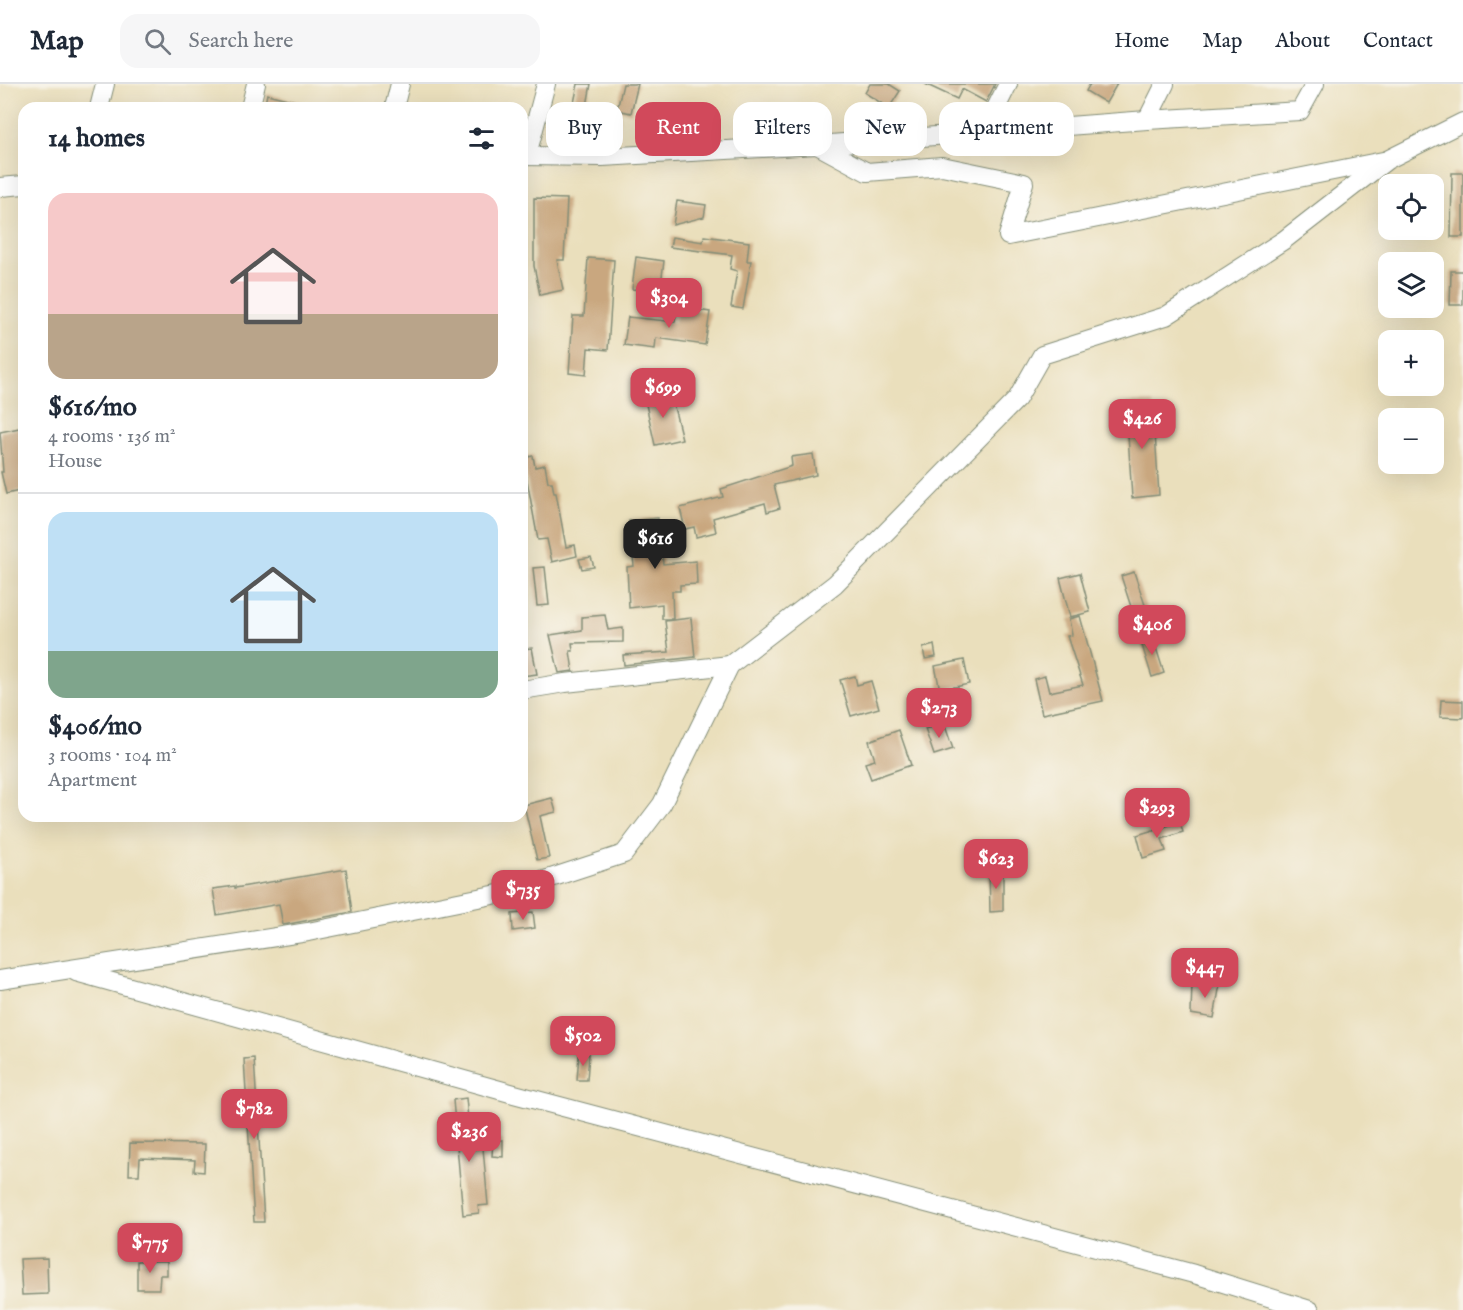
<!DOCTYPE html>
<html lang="en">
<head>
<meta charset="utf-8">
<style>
  :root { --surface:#fff; --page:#f6f6f7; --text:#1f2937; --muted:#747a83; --line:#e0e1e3; --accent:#d1495b }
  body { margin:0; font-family:"IM FELL English",serif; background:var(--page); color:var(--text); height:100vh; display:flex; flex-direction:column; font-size:22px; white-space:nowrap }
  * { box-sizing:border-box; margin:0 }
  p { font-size:20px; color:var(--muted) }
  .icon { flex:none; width:33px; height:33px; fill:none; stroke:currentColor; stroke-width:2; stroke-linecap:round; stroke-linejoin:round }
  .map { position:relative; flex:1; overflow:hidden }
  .panel { position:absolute; left:18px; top:18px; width:510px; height:720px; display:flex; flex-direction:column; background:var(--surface); border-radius:18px; box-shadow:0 6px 24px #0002 }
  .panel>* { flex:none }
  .top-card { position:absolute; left:546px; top:18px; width:570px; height:54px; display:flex; gap:12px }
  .buttons { position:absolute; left:1378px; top:90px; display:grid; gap:12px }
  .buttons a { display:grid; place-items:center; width:66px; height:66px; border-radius:12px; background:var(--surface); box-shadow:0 6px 24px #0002; font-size:30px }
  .price { position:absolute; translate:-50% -51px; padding:0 14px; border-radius:12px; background:var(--accent); color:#fff; font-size:20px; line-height:39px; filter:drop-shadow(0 2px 3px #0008) }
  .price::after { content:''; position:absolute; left:50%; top:36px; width:18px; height:14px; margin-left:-9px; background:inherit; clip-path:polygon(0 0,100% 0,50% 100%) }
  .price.current { background:#222; color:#fff }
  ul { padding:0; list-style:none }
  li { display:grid; align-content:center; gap:12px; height:318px; padding:0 30px }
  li+li { border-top:2px solid var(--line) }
  li span { display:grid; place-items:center; height:186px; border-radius:18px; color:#555 }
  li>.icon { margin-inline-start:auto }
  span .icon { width:108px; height:108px; fill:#fffc; stroke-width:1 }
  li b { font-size:26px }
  h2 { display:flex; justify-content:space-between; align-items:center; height:72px; padding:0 30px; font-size:26px }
  .chip { padding:0 21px; border-radius:18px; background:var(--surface); box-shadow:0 6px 24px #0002; font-size:21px; line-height:54px }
  .chip.current { background:var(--accent); color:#fff }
  header { display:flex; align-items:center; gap:36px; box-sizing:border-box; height:84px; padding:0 30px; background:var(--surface); border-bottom:2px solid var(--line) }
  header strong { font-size:28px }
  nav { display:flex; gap:33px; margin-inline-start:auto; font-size:21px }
  .search { width:420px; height:54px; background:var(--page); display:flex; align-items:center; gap:15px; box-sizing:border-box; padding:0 21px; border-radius:18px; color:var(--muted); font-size:22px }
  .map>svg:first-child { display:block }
</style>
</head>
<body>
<header>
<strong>Map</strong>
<div class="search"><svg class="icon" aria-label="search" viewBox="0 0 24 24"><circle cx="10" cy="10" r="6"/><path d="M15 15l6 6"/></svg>Search here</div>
<nav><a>Home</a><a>Map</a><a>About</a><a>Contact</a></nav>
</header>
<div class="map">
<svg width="1463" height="1226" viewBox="0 0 1463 1226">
  <rect width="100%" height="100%" fill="#f7f3e8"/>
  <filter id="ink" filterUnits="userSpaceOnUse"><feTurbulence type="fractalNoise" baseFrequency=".0167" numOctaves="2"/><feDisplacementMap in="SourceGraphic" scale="12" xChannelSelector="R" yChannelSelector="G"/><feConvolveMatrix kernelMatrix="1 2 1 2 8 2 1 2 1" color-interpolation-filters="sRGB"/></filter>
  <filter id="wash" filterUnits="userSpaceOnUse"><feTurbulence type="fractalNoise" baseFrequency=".008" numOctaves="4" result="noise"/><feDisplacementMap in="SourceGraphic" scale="24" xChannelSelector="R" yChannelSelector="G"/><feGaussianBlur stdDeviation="1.35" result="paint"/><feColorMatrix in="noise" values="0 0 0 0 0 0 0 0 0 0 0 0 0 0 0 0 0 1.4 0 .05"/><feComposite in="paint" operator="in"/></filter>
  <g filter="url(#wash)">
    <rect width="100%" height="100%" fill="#eadfbc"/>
    <g id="blocks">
      <g fill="#c9a77f">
        <polygon points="578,0 591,0 587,22 621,30 618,43 571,33"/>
        <polygon points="623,0 638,0 631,29 617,26"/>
        <polygon points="870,0 889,0 900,7 889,24 865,9"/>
        <polygon points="925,0 995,0 986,18 962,5 957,15"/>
        <polygon points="1090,0 1117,0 1106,19 1086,7"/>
        <polygon points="267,10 308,20 308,24 264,24"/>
        <polygon points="1452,89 1463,89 1463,153 1451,153"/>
        <polygon points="534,114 567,115 564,176 557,176 563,206 540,211 534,182"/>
        <polygon points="677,117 706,121 704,133 673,141"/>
        <polygon points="704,152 749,158 747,177 751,177 743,225 731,223 737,187 730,185 732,171 670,163 672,153 703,158"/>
        <polygon points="636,173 664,177 660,208 632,205"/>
        <polygon points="588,174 614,176 608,266 588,264 586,291 569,289 573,232 584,232"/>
        <polygon points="1451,187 1463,187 1463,221 1450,221"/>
        <polygon points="677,223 710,228 705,261 656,254 655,265 624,261 628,233 675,238"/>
        <polygon points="670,307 682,355 655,361 645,316"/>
        <polygon points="1153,318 1159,411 1132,414 1126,319"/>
        <polygon points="24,343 24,406 6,410 1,388 3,388 0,348"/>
        <polygon points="813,370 816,391 774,401 780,424 767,428 765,419 713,434 716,448 696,453 694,443 685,445 680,424 723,413 721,405 792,382 791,373"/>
        <polygon points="533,372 535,383 545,381 548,398 552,398 554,409 556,409 566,463 575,461 577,472 552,478 547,455 538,456 523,374"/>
        <polygon points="658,434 663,480 696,477 697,500 680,501 680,507 672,507 673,535 662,535 662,520 629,524 627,483 634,482 629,437"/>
        <polygon points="591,473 594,483 582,485 579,475"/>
        <polygon points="545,483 549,521 537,522 533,484"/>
        <polygon points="1134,488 1148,530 1135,535 1121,492"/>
        <polygon points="1080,489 1090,528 1070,533 1060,494"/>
        <polygon points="605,531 608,546 623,544 623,558 572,559 573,567 570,567 573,587 559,589 550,551 582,546 582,533"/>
        <polygon points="1080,532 1103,617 1042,630 1034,595 1045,592 1049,608 1083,601 1067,552 1072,551 1069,535"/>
        <polygon points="691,534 695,573 624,581 623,571 669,568 665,537"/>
        <polygon points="1152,551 1164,589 1152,593 1140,555"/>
        <polygon points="934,561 936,573 925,575 923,564"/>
        <polygon points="532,564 537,590 522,592 522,565"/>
        <polygon points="964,576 969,600 940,606 935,582"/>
        <polygon points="855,592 857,601 871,597 879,624 851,632 840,596"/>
        <polygon points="1441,616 1463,617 1463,634 1440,633"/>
        <polygon points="944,639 953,665 934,671 925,645"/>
        <polygon points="899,646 911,681 871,695 865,679 875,676 869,657"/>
        <polygon points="552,714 556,728 540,732 549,774 537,776 524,721"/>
        <polygon points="1180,738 1183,748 1162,755 1166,767 1143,774 1137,751"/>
        <polygon points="346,785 352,828 283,841 279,820 217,831 213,805 235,802 235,804"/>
        <polygon points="989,786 1003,786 1003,827 990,828"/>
        <polygon points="533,828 535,844 513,847 512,830"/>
        <polygon points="1192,899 1220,900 1214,934 1191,930"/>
        <polygon points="579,970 589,970 587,996 577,996"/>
        <polygon points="254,974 264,1138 254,1138 244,975"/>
        <polygon points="466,1014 471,1065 483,1064 488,1121 478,1122 479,1129 463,1131 453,1016"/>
        <polygon points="493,1056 503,1056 503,1073 492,1072"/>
        <polygon points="130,1059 205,1060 204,1088 194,1087 195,1076 140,1074 139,1091 129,1091"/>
        <polygon points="47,1174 48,1210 22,1211 20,1175"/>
        <polygon points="137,1177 167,1177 167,1191 160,1191 159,1205 137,1205"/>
      </g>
    </g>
  </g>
  <g filter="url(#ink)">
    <use href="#blocks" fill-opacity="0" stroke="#848e78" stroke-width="1.5"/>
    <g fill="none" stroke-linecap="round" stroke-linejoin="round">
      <g stroke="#848e78" stroke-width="20">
        <g id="minor">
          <polyline points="99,24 105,0"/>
          <polyline points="250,24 256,0"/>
          <polyline points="394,24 400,0"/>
          <polyline points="1147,36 1165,0"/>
          <polyline points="984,48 1008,0"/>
          <polyline points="817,61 867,88 942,82 1024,99 1008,152 1383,77"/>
          <polyline points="527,71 546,0"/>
          <polyline points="522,72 602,73 817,61 1147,36 1300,27 1315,0"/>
          <polyline points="0,103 24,101"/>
          <polyline points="522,606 565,599 730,581"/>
          <polyline points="76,888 514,1010 1194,1190 1310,1226"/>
          <polyline points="0,896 308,848 508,808 624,770 662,720 730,581 835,500 1017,315 1042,271 1166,232 1284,156 1387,76 1463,38"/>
        </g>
      </g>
      <use href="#minor" stroke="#fff" stroke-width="18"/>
    </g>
  </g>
</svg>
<div class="buttons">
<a><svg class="icon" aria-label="locate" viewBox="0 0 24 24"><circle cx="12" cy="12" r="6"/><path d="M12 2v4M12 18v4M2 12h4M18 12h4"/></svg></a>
<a><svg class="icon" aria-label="layers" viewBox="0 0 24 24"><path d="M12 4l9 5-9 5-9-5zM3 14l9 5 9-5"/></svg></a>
<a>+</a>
<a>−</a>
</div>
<b class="price" style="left:669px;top:245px">$304</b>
<b class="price" style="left:663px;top:335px">$699</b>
<b class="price" style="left:1142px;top:366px">$426</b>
<b class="price current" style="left:655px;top:486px">$616</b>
<b class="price" style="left:1152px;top:572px">$406</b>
<b class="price" style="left:939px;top:655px">$273</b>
<b class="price" style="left:1157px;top:755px">$293</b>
<b class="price" style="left:996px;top:806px">$623</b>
<b class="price" style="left:523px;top:837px">$735</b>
<b class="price" style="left:1205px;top:915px">$447</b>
<b class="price" style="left:583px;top:983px">$502</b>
<b class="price" style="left:254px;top:1056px">$782</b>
<b class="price" style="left:469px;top:1079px">$236</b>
<b class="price" style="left:150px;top:1190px">$775</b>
<div class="top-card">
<a class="chip">Buy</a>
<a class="chip current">Rent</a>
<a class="chip">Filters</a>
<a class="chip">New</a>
<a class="chip">Apartment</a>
</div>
<section class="panel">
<h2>14 homes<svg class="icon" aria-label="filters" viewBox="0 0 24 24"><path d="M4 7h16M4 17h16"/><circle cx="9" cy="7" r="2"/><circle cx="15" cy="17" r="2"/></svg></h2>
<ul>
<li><span style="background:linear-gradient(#f6c9c9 65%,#b9a48a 0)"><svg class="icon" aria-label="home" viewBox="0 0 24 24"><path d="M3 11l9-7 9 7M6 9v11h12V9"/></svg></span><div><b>$616/mo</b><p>4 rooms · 136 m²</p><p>House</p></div></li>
<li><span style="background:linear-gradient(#bfe0f5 75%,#7fa58c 0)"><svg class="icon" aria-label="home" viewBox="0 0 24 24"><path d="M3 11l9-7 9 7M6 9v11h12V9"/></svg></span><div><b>$406/mo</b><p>3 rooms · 104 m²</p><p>Apartment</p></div></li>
</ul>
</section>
</div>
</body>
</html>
